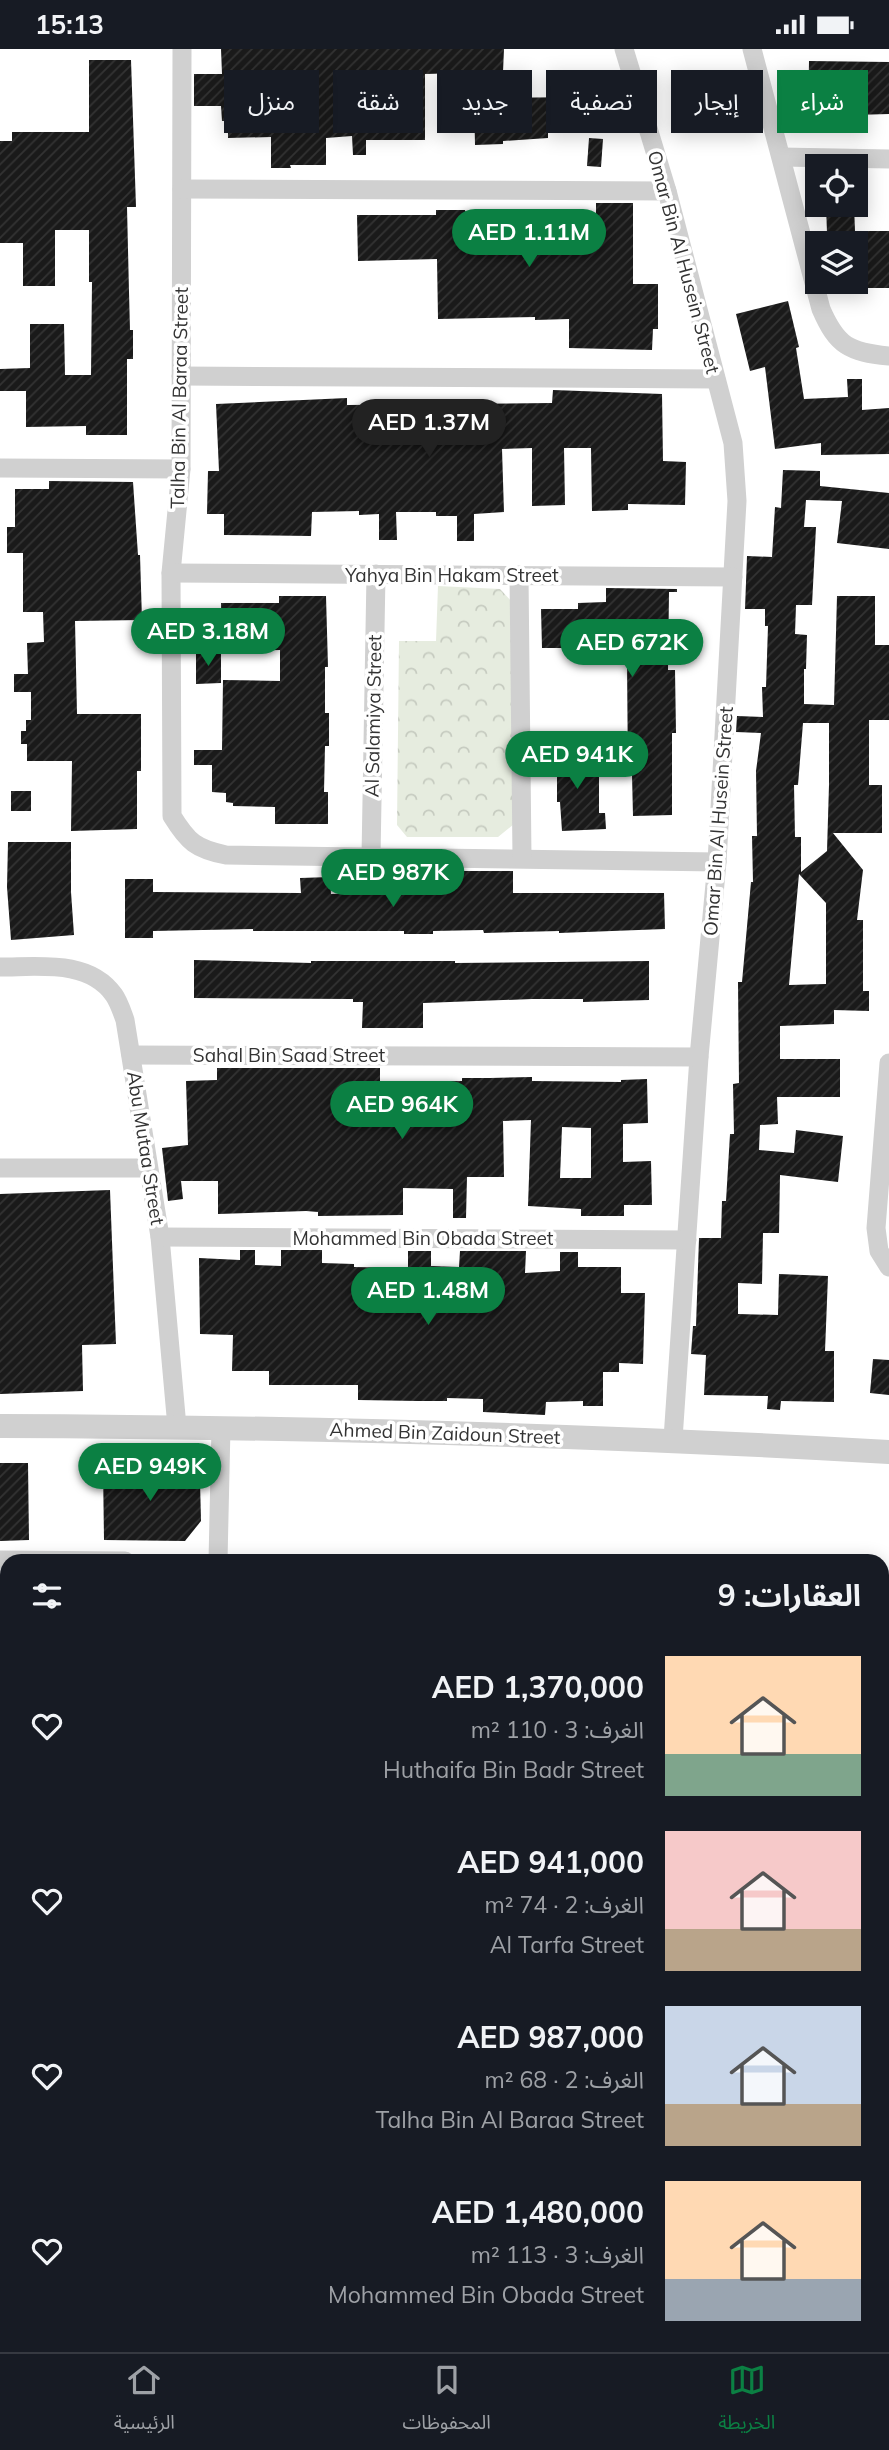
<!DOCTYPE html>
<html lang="ar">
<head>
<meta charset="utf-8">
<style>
  :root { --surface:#171b24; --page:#20242c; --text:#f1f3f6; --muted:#9ea1a6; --line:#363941; --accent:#0b8043 }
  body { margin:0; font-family:Mulish,"Noto Sans Arabic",sans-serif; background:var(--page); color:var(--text); direction:rtl; height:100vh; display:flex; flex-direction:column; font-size:26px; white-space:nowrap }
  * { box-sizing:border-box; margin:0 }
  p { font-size:23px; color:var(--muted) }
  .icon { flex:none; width:38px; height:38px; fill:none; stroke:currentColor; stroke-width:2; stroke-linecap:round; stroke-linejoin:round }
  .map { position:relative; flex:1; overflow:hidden; direction:ltr }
  .drawer { position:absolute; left:0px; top:1505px; width:889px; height:798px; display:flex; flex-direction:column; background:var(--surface); border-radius:21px 21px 0 0; box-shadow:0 4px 18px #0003; direction:rtl }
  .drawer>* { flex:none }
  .top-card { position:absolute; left:21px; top:21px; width:847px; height:63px; direction:rtl; display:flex; gap:14px }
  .controls { position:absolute; left:805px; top:105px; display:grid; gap:14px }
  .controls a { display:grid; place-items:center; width:63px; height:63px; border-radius:0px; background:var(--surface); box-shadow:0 4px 18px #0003; font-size:35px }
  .price { position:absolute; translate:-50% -60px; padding:0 16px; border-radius:24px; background:var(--accent); color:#fff; font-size:23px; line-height:46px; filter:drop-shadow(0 2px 4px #0008) }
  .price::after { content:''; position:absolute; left:50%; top:42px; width:21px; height:16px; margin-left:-10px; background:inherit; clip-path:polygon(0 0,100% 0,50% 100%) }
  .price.active { background:#222; color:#fff }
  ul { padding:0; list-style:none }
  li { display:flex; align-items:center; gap:21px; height:175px; padding:0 28px }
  li span { display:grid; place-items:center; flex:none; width:196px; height:140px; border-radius:0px; color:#555 }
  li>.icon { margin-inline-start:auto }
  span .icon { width:84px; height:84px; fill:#fffc; stroke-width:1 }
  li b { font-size:30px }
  h2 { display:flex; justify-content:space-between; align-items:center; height:84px; padding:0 28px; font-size:30px }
  .pill { padding:0 24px; border-radius:0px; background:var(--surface); box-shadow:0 4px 18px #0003; font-size:24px; line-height:63px }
  .pill.active { background:var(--accent); color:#fff }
  .status { display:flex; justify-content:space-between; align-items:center; height:49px; padding:0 35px; background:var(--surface); direction:ltr }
  .status svg { height:19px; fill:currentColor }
  .menu { display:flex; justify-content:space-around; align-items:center; height:98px; border-top:2px solid var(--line); background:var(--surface); font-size:19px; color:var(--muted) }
  .menu a { display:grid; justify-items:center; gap:4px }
  .menu .active { color:var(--accent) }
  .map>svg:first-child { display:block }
</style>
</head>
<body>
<div class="status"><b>15:13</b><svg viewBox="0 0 49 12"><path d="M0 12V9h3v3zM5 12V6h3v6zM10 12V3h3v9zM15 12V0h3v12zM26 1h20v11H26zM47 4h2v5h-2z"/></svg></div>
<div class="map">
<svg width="889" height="2303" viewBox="0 0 889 2303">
  <defs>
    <pattern id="park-crowns" width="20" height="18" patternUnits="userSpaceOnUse" patternTransform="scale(1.75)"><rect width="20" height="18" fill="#e6ecdf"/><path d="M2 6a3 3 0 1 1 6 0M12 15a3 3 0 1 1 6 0" fill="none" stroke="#c6cbc0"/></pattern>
    <pattern id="building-hatch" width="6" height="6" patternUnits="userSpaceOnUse" patternTransform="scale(1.75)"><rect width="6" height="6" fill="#1a1a1a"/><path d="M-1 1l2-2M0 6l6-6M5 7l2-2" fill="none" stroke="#333"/></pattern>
  </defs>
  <rect width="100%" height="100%" fill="#fff"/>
  <polygon fill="url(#park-crowns)" points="438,537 500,540 513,554 514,775 498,788 407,788 397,776 399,592 436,592"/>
  <g fill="url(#building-hatch)" fill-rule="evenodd">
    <path d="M221,0h283l-1,23 -78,2v66h-59v15h-13l-1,-19 -26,2v27h-36l1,3h-20v-31l-43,1v-17h-6l-1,-15h-27v-32h28zM377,25v42h-28l-2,-41z"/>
    <polygon points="89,11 131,11 136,158 127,158 129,243 130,281 133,281 133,310 127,310 127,386 86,386 86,377 26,378 26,342 0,342 0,320 30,319 30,275 64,275 65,326 91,326 92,233 89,233 89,181 55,181 55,237 23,237 23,194 0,194 0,92 12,92 12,83 89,83"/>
    <polygon points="809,12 889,13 889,65 854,66 853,74 808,73"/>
    <polygon points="590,48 591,78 548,78 548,89 503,92 503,95 475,96 474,49"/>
    <polygon points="589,89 603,90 601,118 587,117"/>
    <polygon points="596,154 633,154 633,235 658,235 658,280 653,280 652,301 569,299 569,270 535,271 535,268 438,270 437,210 358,212 357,166 436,166 436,161 465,161 466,164 596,164"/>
    <polygon points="826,156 854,156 855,182 827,184"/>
    <rect x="856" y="182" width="33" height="57"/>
    <polygon points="788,252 799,298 796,299 804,350 848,348 847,330 862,330 862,361 889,359 889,405 821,406 821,394 775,400 765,318 750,322 736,265"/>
    <polygon points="553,341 662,345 663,412 686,413 685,456 628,455 628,461 592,462 591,399 564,399 565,456 532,457 532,399 502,400 504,463 474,465 474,492 457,492 457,467 436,467 436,463 396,463 397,491 379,491 379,465 359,466 359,462 312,463 311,487 224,486 224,465 207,465 208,422 219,422 216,355 347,349 347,356 552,354"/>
    <path d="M783,421l37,1v15l69,7v56l-52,-6 5,-42 -36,-1 -2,27h12l-4,78h-16l-1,29 12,1 -1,34h-2v35l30,1 3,-109h38v49h14v75h-20v65h13v48h-49l30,37 -6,50h6v71h6v20l-35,-1v14l-54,2v33h60v38h-63l1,27 -18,1 -1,25 35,3 2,-23 47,6 -5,46 -58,-7 -1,58h-16l-1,51 -24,-1v31l40,1 1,-41 49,2 -3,75h9v51l-53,-1 -1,9 -13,-1 1,-13 -64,-1 2,-40 -15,-1 2,-28h3l3,-88h22l1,-37h4l4,-67h4l-1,-50 6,-1 -1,-101h4l9,-100h2l-1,-46h5l-1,-65 5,-38 -25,-1 1,-16 26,1 -1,-30h4l2,-61h-3v-17h-20l2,-53 25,1 3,-50 6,1zM803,674h26v62l-2,66 -26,21v-35h-6l-1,-52h4zM799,825l27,29v81l-37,1z"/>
    <polygon points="49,432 133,433 138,506 140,506 142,571 75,572 77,665 141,665 141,722 137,722 137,780 71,782 72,712 27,712 27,695 21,695 21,682 26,682 26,671 31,671 31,643 14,643 14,625 28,625 27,594 44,593 43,563 23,563 23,504 7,504 7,478 15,478 15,440 49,440"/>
    <polygon points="606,539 677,540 677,543 669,543 668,621 675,621 676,684 672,684 672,766 633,767 632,726 628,726 627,612 619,612 619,599 542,599 541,560 578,560 578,554 606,553"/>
    <polygon points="279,547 326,547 328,618 325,618 325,664 329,664 329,697 325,697 324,743 328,743 328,775 275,775 275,758 233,757 233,754 226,753 226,744 212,743 212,716 194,716 194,701 222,701 223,631 280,632 280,601 222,602 221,554 279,554"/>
    <polygon points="196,604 221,604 221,634 196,635"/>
    <polygon points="594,704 594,727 599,727 599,764 605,764 606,780 562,782 560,753 557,753 557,723 546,723 546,706"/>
    <rect x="11" y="742" width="20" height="20"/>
    <polygon points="8,793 71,793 71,843 74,886 11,891 7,838"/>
    <polygon points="434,822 513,822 513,844 664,844 665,880 559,884 559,882 484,884 483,881 433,882 433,885 404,885 404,882 253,882 253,880 153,882 153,889 125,889 125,830 153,830 153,843 301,844 300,829 330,828 331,845 395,844 434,842"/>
    <polygon points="194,911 311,914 311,912 455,912 455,914 649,912 649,951 583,953 583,950 532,950 423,954 423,979 362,979 363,953 353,953 353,950 194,949"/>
    <path d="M217,1019h163v14l82,-1v-3h28l42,-1v4l89,1v-2l26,-1 1,44 -25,1v38l28,-1 1,44h-28v11h-43v-7l-53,-3 3,-86 -28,1 1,56h-37l-1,41h-13v-29l-50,-1v27l-85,1v-4l-12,-1 -88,3v-33h-37l2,18 -15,2 -6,-53 26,-3 -2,-64 31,-1zM562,1078l29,1v50h-31z"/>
    <polygon points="110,1141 116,1295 82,1296 83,1342 0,1345 0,1145"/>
    <polygon points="240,1201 255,1201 255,1216 281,1217 281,1201 322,1201 322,1214 354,1215 354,1218 408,1219 408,1202 431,1202 431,1217 459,1218 460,1202 526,1202 525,1224 560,1222 560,1203 578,1203 578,1218 621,1218 621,1244 645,1244 643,1315 619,1314 619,1323 603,1323 603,1357 583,1357 583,1352 546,1353 545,1366 483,1363 483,1350 447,1349 447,1352 418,1352 358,1351 358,1336 269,1336 269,1322 232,1322 233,1286 200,1285 199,1209 240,1211"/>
    <polygon points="873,1310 889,1311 889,1346 870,1344"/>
    <polygon points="0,1414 28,1414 29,1491 0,1492"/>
    <polygon points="103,1417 186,1417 200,1432 201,1472 185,1492 104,1491"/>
  </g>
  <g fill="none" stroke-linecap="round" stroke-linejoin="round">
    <g stroke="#d0d0d0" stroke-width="19">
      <path d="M182,0l-1,420 -10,104 1,243c16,26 24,33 54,39l491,7"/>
      <polyline points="624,0 667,142 733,394 737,452 717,813 699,1008 673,1390"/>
      <path d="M752,0l69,260c16,37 28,43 68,47"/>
      <polyline points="782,108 889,110"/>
      <polyline points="182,140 667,142"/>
      <polyline points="181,327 716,330"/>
      <polyline points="0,419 181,420"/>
      <polyline points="171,524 733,528"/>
      <polyline points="519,526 522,809"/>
      <polyline points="371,808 376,525"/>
      <path d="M0,918c38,0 89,-8 114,28 5,7 8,17 11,25l35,217 17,190"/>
      <polyline points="131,1006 699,1008"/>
      <polyline points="889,1014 876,1179 879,1202 889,1218"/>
      <polyline points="0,1119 148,1119"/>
      <polyline points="160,1188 687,1191"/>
      <polyline points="0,1511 125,1512"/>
      <polyline points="218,1512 221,1378"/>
      <polyline points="0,1998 7,1997"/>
      <polyline points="0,2180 7,2180"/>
      <polyline points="192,2303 192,2296"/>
    </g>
    <path stroke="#d0d0d0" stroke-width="24" d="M0,1377c297,1 593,9 889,26"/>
  </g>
  <g text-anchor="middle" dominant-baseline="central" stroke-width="7" stroke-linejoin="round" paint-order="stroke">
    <g font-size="19" fill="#333" stroke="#fff">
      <text transform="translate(684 213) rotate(75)">Omar Bin Al Husein Street</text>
      <text transform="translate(179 349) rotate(-89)">Talha Bin Al Baraa Street</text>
      <text x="452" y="526">Yahya Bin Hakam Street</text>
      <text transform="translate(373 667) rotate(-89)">Al Salamiya Street</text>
      <text transform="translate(718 772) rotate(-86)">Omar Bin Al Husein Street</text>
      <text x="289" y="1006">Sahal Bin Saad Street</text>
      <text transform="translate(146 1099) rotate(81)">Abu Mutaa Street</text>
      <text x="423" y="1189">Mohammed Bin Obada Street</text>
      <text transform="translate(445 1384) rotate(2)">Ahmed Bin Zaidoun Street</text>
    </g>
  </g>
</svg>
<div class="controls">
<a><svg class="icon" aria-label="locate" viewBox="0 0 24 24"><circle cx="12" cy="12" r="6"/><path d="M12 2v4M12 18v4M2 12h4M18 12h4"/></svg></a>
<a><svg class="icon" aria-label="layers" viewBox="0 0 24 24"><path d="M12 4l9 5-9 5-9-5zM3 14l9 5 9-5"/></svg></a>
</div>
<b class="price" style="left:529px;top:220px">AED 1.11M</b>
<b class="price active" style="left:429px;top:410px">AED 1.37M</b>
<b class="price" style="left:208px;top:619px">AED 3.18M</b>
<b class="price" style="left:632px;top:630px">AED 672K</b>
<b class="price" style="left:577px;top:742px">AED 941K</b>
<b class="price" style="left:393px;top:860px">AED 987K</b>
<b class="price" style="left:402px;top:1092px">AED 964K</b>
<b class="price" style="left:428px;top:1278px">AED 1.48M</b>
<b class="price" style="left:150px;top:1454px">AED 949K</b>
<div class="top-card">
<a class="pill active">شراء</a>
<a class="pill">إيجار</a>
<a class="pill">تصفية</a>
<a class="pill">جديد</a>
<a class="pill">شقة</a>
<a class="pill">منزل</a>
</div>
<section class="drawer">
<h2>العقارات: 9<svg class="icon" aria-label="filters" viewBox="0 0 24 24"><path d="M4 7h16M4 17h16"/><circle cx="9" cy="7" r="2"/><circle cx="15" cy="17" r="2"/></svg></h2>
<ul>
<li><span style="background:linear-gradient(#ffd9b3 70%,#7fa58c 0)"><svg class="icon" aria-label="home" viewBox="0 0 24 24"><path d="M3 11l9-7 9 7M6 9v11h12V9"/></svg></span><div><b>AED 1,370,000</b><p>الغرف: 3 · 110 m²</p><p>Huthaifa Bin Badr Street</p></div><svg class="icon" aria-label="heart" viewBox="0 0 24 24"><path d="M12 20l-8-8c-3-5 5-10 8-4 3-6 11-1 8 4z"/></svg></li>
<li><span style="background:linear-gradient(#f6c9c9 70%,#b9a48a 0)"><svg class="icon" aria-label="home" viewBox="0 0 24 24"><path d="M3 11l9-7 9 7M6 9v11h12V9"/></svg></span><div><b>AED 941,000</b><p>الغرف: 2 · 74 m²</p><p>Al Tarfa Street</p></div><svg class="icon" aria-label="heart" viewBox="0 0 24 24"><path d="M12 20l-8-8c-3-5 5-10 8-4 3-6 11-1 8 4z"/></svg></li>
<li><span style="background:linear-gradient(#c9d6e8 70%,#b9a48a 0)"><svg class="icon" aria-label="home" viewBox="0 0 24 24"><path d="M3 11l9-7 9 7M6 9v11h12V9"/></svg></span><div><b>AED 987,000</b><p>الغرف: 2 · 68 m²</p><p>Talha Bin Al Baraa Street</p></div><svg class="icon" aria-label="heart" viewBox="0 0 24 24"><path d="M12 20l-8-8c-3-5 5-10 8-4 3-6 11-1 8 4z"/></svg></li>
<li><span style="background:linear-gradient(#ffd9b3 70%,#9aa5b1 0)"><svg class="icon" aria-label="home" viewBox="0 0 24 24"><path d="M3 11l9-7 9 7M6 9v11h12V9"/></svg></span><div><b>AED 1,480,000</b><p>الغرف: 3 · 113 m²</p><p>Mohammed Bin Obada Street</p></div><svg class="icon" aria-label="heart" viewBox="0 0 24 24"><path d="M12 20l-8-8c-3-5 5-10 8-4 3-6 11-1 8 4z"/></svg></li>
</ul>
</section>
</div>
<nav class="menu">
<a class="active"><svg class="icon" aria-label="map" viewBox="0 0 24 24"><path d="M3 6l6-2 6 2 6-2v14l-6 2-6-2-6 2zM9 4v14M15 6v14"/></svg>الخريطة</a>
<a><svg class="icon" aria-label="saved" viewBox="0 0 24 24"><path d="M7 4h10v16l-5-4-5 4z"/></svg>المحفوظات</a>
<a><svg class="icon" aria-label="home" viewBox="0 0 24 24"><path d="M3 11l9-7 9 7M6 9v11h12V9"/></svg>الرئيسية</a>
</nav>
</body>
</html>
